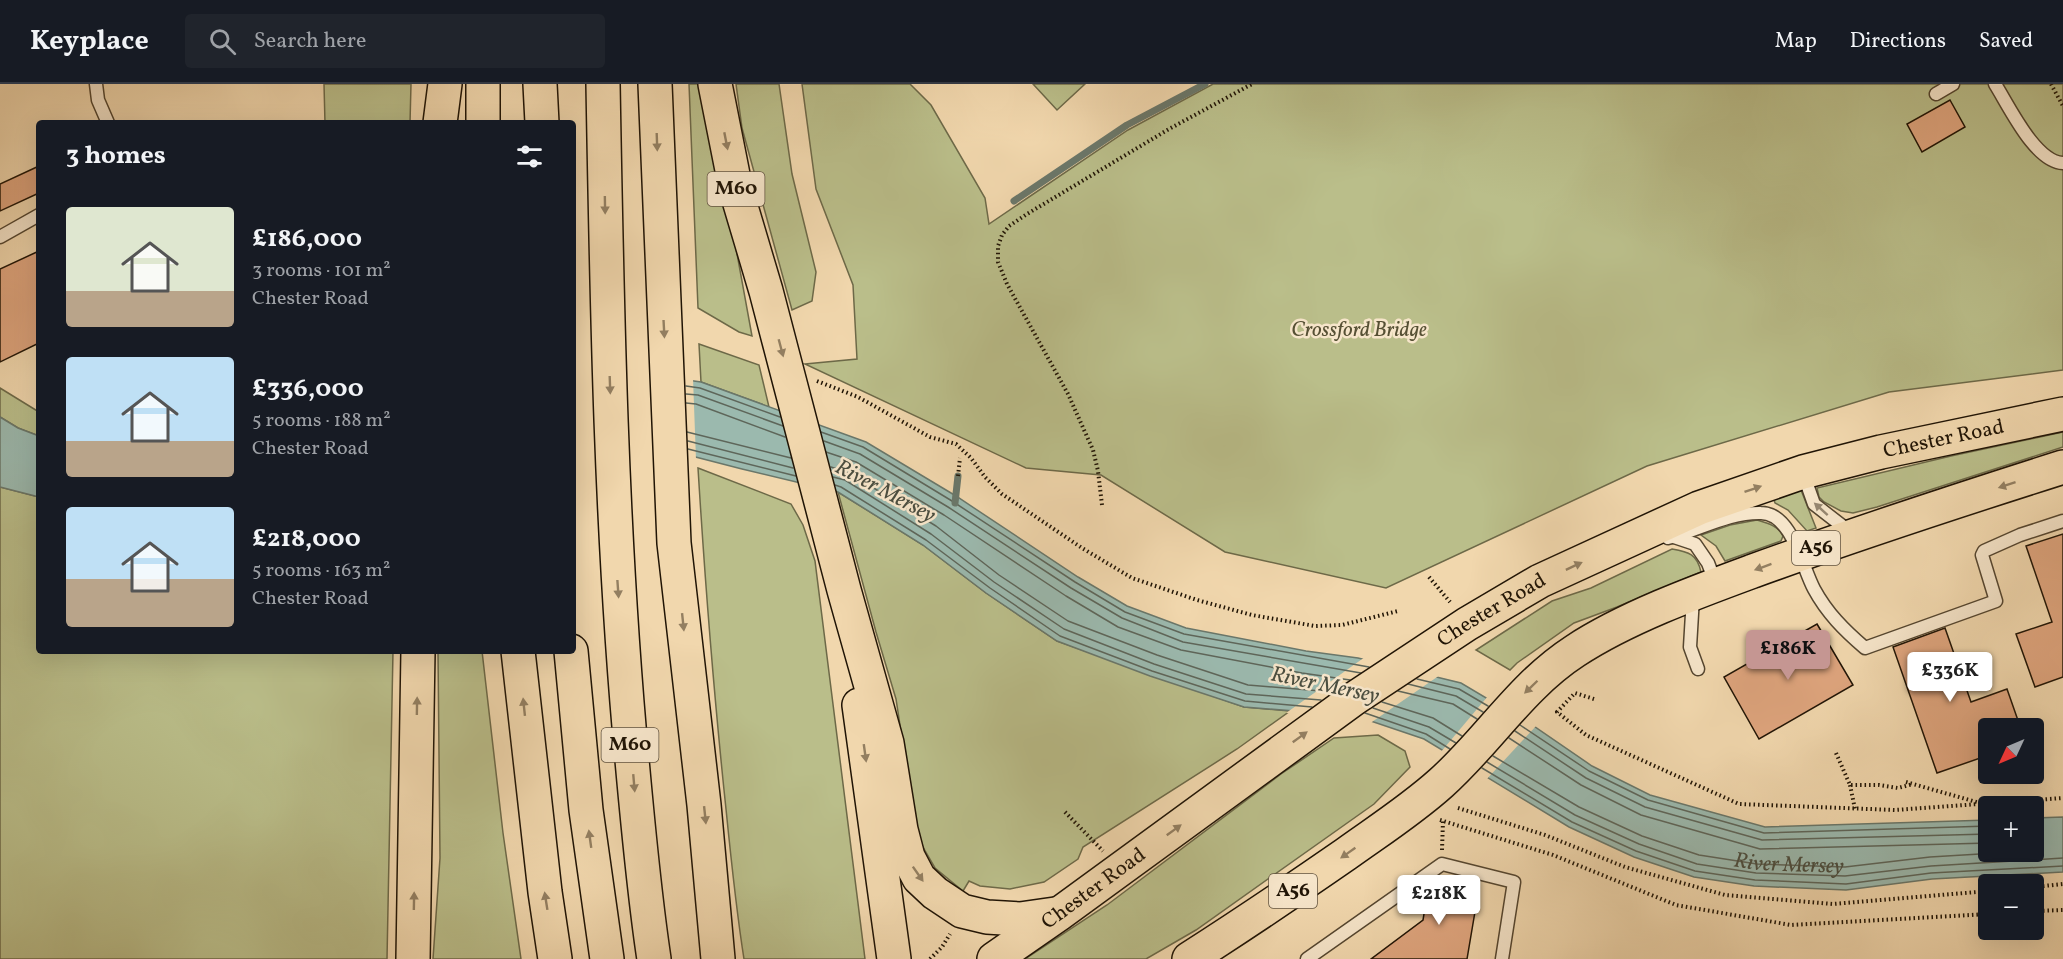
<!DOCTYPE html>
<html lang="en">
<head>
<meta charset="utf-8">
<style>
  :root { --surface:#171b24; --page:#20242c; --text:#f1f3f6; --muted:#9ea1a6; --line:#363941; --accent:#c59692 }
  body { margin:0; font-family:Vollkorn,serif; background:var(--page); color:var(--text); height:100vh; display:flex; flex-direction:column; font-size:22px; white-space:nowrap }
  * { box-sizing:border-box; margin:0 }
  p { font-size:20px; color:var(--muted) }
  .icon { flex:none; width:33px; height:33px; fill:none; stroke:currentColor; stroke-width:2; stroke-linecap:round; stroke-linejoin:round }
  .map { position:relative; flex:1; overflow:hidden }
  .panel { position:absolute; left:36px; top:36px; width:540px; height:534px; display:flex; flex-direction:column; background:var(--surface); border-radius:6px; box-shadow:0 6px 24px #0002 }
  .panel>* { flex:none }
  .needle { width:39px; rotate:226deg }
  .fabs { position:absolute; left:1978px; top:634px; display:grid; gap:12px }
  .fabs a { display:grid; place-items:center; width:66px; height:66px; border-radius:6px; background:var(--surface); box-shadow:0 6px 24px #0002; font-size:30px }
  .price { position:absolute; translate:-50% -51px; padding:0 14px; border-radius:6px; background:#fff; color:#222; font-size:20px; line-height:39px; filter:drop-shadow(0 2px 3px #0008) }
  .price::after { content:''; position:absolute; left:50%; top:36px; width:18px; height:14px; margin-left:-9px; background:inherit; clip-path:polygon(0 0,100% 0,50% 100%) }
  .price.active { background:var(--accent); color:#111 }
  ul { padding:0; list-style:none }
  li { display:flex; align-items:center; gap:18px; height:150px; padding:0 30px }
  li span { display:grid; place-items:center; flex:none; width:168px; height:120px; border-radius:6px; color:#555 }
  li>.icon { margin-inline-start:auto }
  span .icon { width:72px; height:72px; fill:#fffc; stroke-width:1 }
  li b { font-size:26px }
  h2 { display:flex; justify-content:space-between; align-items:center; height:72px; padding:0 30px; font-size:26px }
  header { display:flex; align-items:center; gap:36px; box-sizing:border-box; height:84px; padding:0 30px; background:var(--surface); border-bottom:2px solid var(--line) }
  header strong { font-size:28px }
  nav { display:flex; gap:33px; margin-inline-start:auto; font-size:21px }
  .search { width:420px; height:54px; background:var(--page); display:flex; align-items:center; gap:15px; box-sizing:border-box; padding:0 21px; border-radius:6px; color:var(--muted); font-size:22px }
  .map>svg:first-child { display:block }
</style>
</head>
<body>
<header>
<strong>Keyplace</strong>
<div class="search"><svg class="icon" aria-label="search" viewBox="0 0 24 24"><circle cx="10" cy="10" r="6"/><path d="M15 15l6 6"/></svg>Search here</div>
<nav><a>Map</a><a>Directions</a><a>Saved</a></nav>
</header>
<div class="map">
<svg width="2063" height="875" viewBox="0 0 2063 875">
  <rect width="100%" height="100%" fill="#f1d7ad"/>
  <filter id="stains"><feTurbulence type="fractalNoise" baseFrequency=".00333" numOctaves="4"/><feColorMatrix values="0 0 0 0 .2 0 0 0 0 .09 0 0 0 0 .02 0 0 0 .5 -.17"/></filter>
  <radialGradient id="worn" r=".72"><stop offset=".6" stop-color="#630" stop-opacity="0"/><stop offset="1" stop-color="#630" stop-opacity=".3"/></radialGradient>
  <g fill="#babe8a" stroke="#6d6948" stroke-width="1.5">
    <polygon points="324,0 411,0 410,39 325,39"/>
    <polygon points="689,0 706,0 752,252 739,248 698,224"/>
    <polygon points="736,0 779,0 792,90 816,188 812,217 792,226 742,44"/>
    <polygon points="802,0 910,0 931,21 985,114 989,140 1128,46 1213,0 2063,0 2063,286 1889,308 1647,382 1386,504 1225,468 1101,391 1026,384 805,280 857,275 853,201 816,105"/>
    <polygon points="1033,0 1085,0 1057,26"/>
    <polygon points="699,260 759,281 769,323 701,298"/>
    <polygon points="0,304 39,328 39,352 18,344 0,333"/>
    <polygon points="2063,348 2063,363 1877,423 1853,429 1841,427 1824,418 1819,413 1817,404 1951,372"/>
    <path d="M698,384l93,36 12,21 12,36 50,398h-121c-8,-50 -13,-100 -18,-150 -12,-113 -21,-227 -28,-341z"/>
    <polygon points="0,403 39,413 39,567 393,567 387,875 0,875"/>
    <polygon points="1801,406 1816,444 1807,447 1788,426 1775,419 1774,416"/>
    <polygon points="838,408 923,461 986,509 1057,557 1244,623 1290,627 1237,665 1083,763 1078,775 1044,798 1010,805 980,802 969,797 963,807 935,784 917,753 896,615 876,548"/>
    <path d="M1757,436c10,3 22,6 26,16l-2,5 -56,20 -9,-15 -15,-11 29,-10z"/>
    <path d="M1672,465c17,3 25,5 29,23l-84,35 -43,16 -57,40 -7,7 -34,-20 76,-49 39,-13z"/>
    <polygon points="438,567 482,567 503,749 521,875 433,875 440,774"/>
    <polygon points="1378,651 1405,667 1410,683 1374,720 1196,846 1146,875 1025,875 1107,821 1281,690 1334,654"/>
  </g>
  <g fill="#9bb9ae" stroke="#6a776a" stroke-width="1.5">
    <polygon points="573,280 701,298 866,358 956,412 1078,493 1127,522 1186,544 1306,567 1358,574 1461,599 1535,643 1592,682 1650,711 1765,743 1989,736 1989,768 2034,768 2034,734 2063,733 2063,788 1932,795 1846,806 1754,802 1694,793 1634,773 1569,743 1424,655 1356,632 1244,623 1150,592 1057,557 986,509 923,461 838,408 742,385 653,362"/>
    <polygon points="0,333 18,344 39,352 39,413 0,403"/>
  </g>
  <g fill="#f1d7ad">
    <polygon points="573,277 693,294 696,376 653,365 573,358"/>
    <polygon points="1365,573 1440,591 1369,640 1355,635 1286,629"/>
    <polygon points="1488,612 1537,641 1485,697 1440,669"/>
  </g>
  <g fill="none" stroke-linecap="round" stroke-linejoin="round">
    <g stroke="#5e665a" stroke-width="1.5">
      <polyline points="686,302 700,304 780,333"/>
      <polyline points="686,310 698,311 783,342"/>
      <polyline points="686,319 696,320 785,353"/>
      <polyline points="687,348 791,374"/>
      <polyline points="821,348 863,363 952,417 1075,498 1125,528 1184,550 1369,583"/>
      <polyline points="688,357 793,384"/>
      <polyline points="824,357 860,370 948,423 1071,504 1122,534 1183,558 1361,589"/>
      <polyline points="688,365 796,392"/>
      <polyline points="826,368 856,378 944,431 1066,512 1118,543 1181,566 1302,589 1350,596"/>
      <polyline points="831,383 849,389 936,442 999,491 1068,537 1157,571 1248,601 1333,608"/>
      <polyline points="833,393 845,396 931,450 994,498 1064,545 1154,580 1246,610 1321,616"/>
      <polyline points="835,401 841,403 926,456 990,504 1060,552 1152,587 1245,617 1312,623"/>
      <polyline points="1417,595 1459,605 1488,622"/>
      <polyline points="1408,600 1456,612 1483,628"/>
      <polyline points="1398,607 1453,620 1477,635"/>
      <polyline points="1382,618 1433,634 1462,652"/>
      <polyline points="1373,624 1429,643 1456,659"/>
      <polyline points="1365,629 1426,650 1450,665"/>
      <polyline points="1520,641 1589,687 1648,716 1764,749 1989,742"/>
      <polyline points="1515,647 1586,694 1645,723 1762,756 1989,750"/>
      <polyline points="1509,654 1581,701 1641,731 1760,765 1989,759"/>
      <path id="s1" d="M1493,672l86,51 63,29 57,19 58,9 88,3 85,-10 83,-5"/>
      <polyline points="1487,678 1575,731 1639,760 1697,780 1756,789 1845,792 1931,782 2063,774"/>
      <polyline points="1482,684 1572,738 1636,767 1695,787 1755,796 1846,800 1931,789 2063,782"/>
    </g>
    <g stroke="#6a776a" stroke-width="7">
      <polyline points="1014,117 1127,41 1205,0"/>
      <polyline points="955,419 958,392"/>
    </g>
  </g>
  <g fill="#dfa57e" stroke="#201405" stroke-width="1.5">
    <polygon points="1950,16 1965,43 1922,68 1907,40"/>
    <polygon points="39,82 39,109 0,127 0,100"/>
    <polygon points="39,167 39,259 0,278 0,185"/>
    <polygon points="2063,450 2063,593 2035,603 2016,550 2052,538 2026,462"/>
    <polygon points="1817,540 1853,601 1759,655 1724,593"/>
    <polygon points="1945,544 1971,618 2007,605 2021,645 1989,645 1989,671 1937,689 1893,563"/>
    <polygon points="1432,797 1479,804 1467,875 1371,875 1423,836 1429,799"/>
  </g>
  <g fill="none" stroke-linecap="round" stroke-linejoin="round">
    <g stroke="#54452f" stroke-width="15">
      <g id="lane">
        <polyline points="96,0 98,16 108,39"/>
        <path d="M1995,0c14,22 40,78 68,79"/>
        <polyline points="1936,10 1953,0"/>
        <polyline points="0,153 39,131"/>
        <polyline points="1803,389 1814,420 1850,448"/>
        <polyline points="1674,453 1695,460 1708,479 1716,500"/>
        <path d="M1668,454c31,-8 61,-26 93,-25 31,0 41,54 53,76 13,24 30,41 51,59l131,-47 -14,-46 2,-4 36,-16 43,-14"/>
        <polyline points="1693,513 1690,563 1698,585"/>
        <polyline points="1307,875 1442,780 1514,798 1502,875"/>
      </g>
    </g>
    <g stroke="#201405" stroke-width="36">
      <g id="highway">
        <polyline points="483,0 483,39"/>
        <polyline points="540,0 542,39"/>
        <path d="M603,0c4,226 8,451 29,676 6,66 12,133 22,199"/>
        <polyline points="655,0 674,459 704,721 718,875"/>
        <polyline points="715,0 736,106 766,207 844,506 887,659 901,746 908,773 919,794 935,809 962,827 987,833 1020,835 1055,830"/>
        <polyline points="440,39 445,0"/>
        <polyline points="518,567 545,808 555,875"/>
        <polyline points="571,567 586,726 607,875"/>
        <polyline points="859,621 894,875"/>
        <polyline points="413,875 418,567"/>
        <path id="s2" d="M994,875l65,-45 296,-216 112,-74 73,-43 159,-73 104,-36 78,-20 182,-38"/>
        <path d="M1189,875c53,-34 105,-69 157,-105 32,-23 65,-44 95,-71 47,-42 80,-97 134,-132 50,-33 121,-59 178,-80 102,-37 206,-71 310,-104"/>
      </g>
    </g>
    <g stroke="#201405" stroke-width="4" stroke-dasharray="1.5 3" stroke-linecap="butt">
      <polyline points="2051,0 2063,22"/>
      <polyline points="817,297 858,313 930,353 956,360 971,374 985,393 1002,410 1082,464 1132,494 1197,516 1252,531 1315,542 1342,541 1398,527"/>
      <polyline points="958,392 960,374"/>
      <polyline points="1102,421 1098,387 1093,366 1068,310 1007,200 998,178 998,162 1002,151 1009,142 1027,130 1169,45 1252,0"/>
      <polyline points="1429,493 1450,518"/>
      <polyline points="1594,615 1575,609 1557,628 1586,651 1739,720 1895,726 2063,714"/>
      <polyline points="1836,669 1850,701 1879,701 1898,704 1913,700"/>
      <polyline points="1906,698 1980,719"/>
      <polyline points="1850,701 1855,725"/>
      <polyline points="1458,724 1545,751 1625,783 1725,811 1833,820 1989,807"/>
      <polyline points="1065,728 1103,767"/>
      <polyline points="1440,736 1553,771 1676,821 1791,841 1989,830"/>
      <polyline points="1442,766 1443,737"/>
      <polyline points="2034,803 2063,800"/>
      <polyline points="2034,827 2063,826"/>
      <polyline points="930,875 942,863 950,850"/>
    </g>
    <use href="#lane" stroke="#f6e5ca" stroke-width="12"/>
    <use href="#highway" stroke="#f1d7ad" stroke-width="33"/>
  </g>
  <defs><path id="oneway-solid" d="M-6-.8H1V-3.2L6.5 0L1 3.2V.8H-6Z" transform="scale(1.5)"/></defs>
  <g fill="#937f61">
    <use href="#oneway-solid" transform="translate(726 57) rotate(79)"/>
    <use href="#oneway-solid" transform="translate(657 58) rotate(88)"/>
    <use href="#oneway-solid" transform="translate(605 121) rotate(89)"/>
    <use href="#oneway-solid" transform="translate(664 245) rotate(87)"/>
    <use href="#oneway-solid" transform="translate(781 264) rotate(75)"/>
    <use href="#oneway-solid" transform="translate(610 301) rotate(88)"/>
    <use href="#oneway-solid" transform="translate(2007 401) rotate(162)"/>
    <use href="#oneway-solid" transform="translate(1753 405) rotate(-19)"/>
    <use href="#oneway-solid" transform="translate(1574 482) rotate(-25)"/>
    <use href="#oneway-solid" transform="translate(1763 483) rotate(160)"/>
    <use href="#oneway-solid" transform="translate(618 505) rotate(86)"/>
    <use href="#oneway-solid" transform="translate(683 538) rotate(84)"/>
    <use href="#oneway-solid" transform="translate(1531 603) rotate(136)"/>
    <use href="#oneway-solid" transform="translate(417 622) rotate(-89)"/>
    <use href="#oneway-solid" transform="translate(524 623) rotate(-96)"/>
    <use href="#oneway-solid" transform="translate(1300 653) rotate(-36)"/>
    <use href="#oneway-solid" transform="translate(865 669) rotate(82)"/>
    <use href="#oneway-solid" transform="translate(634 699) rotate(85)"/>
    <use href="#oneway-solid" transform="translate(705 731) rotate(84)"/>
    <use href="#oneway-solid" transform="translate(1174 746) rotate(-36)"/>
    <use href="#oneway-solid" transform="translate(590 755) rotate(-98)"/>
    <use href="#oneway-solid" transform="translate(1348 769) rotate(145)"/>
    <use href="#oneway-solid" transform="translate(918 790) rotate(55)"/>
    <use href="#oneway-solid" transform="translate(414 817) rotate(-89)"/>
    <use href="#oneway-solid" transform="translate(546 817) rotate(-99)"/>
  </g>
  <use fill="#968771" href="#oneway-solid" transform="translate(1821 425) rotate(-138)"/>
  <g text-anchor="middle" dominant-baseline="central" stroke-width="5" stroke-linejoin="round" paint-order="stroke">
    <g fill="#f6e5ca" stroke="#605340" stroke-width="1.5">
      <rect x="707.5" y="88" width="57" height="34" rx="4.5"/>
      <rect x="1792" y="447" width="48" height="34" rx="4.5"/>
      <rect x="601.5" y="644" width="57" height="34" rx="4.5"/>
      <rect x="1269" y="790" width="48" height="34" rx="4.5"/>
    </g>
    <g font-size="20" font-weight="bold" fill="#201405">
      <text x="736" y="105">M60</text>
      <text x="1816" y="464">A56</text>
      <text x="630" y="661">M60</text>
      <text x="1293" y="807">A56</text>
    </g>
    <g font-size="21" font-style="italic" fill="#565034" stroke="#f6e5ca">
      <text x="1359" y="246">Crossford Bridge</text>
    </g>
    <g font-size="21" fill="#201405" stroke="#f6e5ca">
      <text stroke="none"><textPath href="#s2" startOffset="1094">Chester Road</textPath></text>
      <text stroke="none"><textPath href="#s2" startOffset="608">Chester Road</textPath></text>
      <text stroke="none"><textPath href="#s2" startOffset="122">Chester Road</textPath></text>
    </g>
    <g font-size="22" font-style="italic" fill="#4b4e40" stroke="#f6e5ca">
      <text transform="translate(885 408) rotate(28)">River Mersey</text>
      <text transform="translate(1325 602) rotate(12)">River Mersey</text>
      <text stroke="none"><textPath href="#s1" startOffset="320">River Mersey</textPath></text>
    </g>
  </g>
  <rect width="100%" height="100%" filter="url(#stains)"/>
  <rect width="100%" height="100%" fill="url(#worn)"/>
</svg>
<div class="fabs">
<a><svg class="needle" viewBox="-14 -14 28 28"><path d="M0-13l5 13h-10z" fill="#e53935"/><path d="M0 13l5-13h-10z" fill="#9ea1a6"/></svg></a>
<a>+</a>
<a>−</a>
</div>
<b class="price active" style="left:1788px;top:597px">£186K</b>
<b class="price" style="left:1950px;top:619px">£336K</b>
<b class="price" style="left:1439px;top:842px">£218K</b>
<section class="panel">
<h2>3 homes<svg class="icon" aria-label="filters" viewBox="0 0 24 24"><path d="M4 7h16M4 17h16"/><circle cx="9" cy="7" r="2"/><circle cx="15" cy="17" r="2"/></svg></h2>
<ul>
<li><span style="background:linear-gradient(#dfe7d0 70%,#b9a48a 0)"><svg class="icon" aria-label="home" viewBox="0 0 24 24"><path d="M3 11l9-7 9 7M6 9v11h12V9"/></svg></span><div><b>£186,000</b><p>3 rooms · 101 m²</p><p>Chester Road</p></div></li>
<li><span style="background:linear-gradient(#bfe0f5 70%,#b9a48a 0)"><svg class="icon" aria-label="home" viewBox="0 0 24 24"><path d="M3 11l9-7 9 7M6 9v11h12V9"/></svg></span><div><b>£336,000</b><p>5 rooms · 188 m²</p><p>Chester Road</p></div></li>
<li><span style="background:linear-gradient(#bfe0f5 60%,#b9a48a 0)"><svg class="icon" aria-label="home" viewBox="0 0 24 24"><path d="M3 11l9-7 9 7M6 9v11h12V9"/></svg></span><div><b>£218,000</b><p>5 rooms · 163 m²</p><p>Chester Road</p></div></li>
</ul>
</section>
</div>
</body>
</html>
